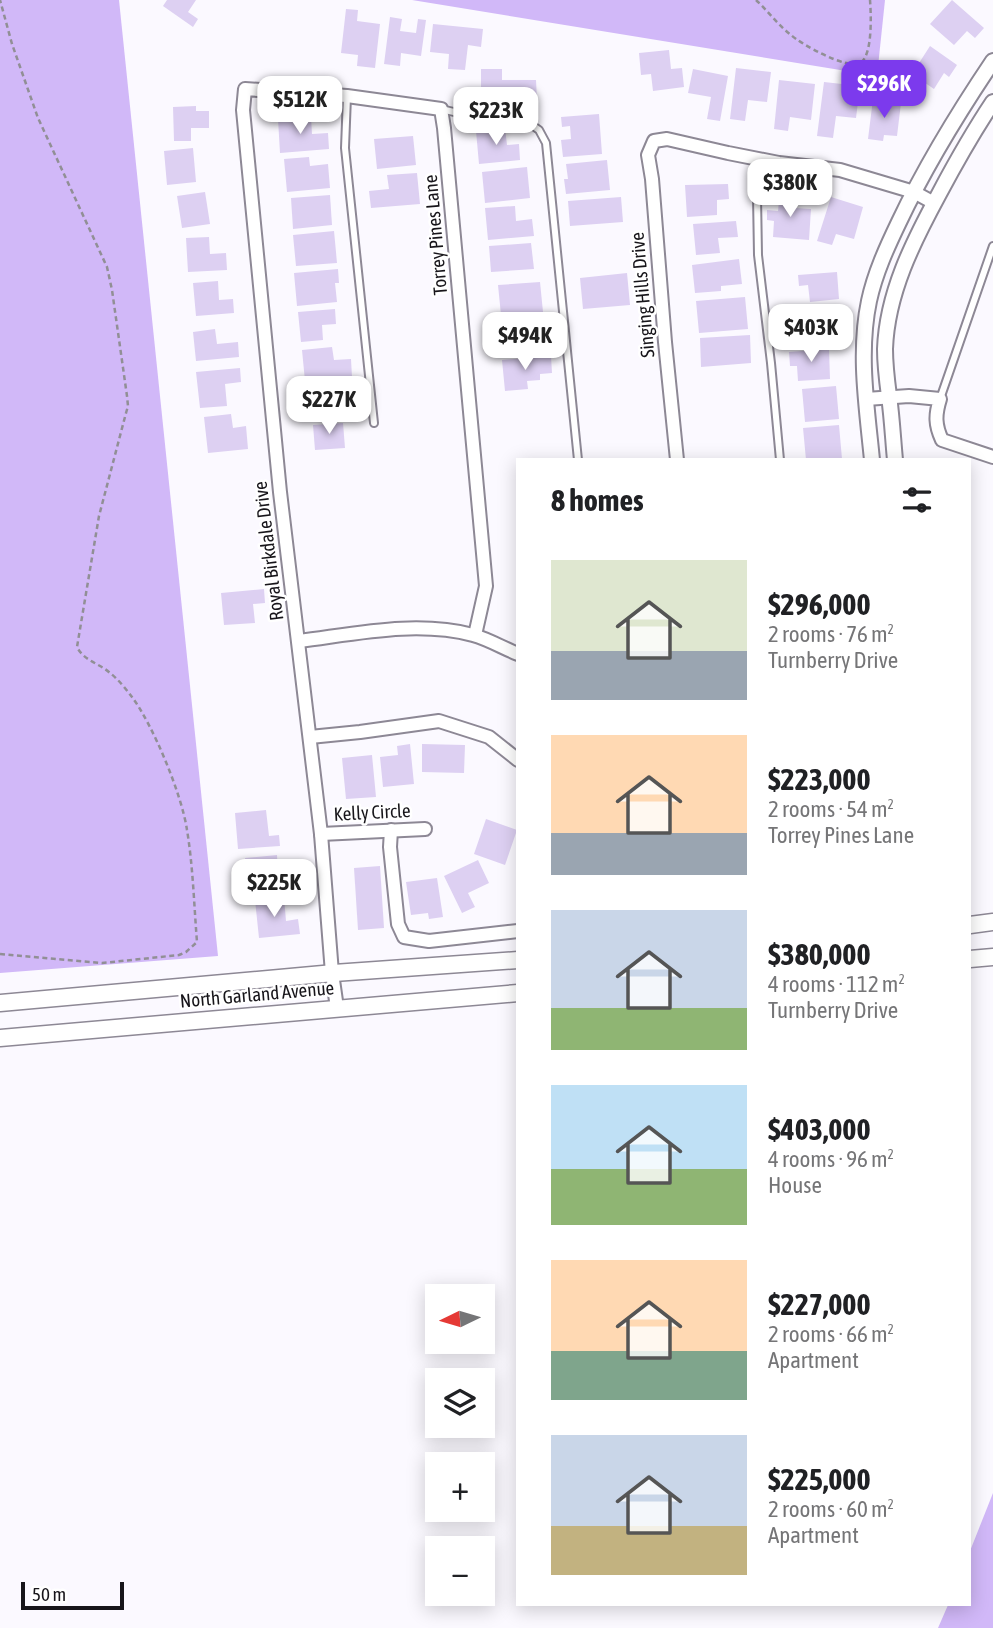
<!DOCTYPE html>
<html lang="en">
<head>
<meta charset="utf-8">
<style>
  :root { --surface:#fff; --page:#f2f2f2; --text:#202124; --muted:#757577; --accent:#7c3aed }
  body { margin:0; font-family:"Asap Condensed",sans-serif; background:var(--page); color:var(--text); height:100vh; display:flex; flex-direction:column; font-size:26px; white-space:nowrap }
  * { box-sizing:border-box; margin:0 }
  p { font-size:23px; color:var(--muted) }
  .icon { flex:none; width:38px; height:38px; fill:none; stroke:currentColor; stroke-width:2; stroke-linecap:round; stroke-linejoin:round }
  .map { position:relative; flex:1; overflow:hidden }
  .side { position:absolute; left:516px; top:458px; width:455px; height:1148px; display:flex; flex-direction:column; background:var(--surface); border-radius:0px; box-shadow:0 4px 18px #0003 }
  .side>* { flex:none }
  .needle { width:46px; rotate:265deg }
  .controls { position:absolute; left:425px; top:1284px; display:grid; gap:14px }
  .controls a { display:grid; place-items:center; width:70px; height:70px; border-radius:0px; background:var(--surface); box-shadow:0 4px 18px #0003; font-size:35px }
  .scale { position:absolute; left:21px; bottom:18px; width:103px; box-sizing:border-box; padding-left:7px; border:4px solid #17151a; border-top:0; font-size:19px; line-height:24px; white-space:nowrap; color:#17151a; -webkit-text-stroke:5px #fff; paint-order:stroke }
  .price { position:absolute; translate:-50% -60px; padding:0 16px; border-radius:14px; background:#fff; color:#222; font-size:23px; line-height:46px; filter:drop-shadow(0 2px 4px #0008) }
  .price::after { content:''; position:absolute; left:50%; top:42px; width:21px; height:16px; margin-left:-10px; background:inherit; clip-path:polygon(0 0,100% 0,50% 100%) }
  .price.selected { background:var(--accent); color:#fff }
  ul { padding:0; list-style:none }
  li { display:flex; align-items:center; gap:21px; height:175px; padding:0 35px }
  li span { display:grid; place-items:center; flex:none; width:196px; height:140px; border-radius:0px; color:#555 }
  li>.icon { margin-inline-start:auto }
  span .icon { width:84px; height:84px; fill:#fffc; stroke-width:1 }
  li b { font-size:30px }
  h2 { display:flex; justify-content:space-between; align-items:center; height:84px; padding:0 35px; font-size:30px }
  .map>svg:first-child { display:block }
</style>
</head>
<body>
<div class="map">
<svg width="993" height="1628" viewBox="0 0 993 1628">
  <rect width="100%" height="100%" fill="#fbf9ff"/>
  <g fill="#d1b8f8">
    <polygon points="0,0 119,0 218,956 0,973"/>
    <polygon points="412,0 885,0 877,76"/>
    <polygon points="993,1493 993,1628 938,1628 948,1605 970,1605 970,1551"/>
  </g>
  <g fill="#ddd0f2">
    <polygon points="167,0 196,0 188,12 198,19 193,27 163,6"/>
    <polygon points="952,0 984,28 975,38 967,31 954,45 930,24"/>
    <polygon points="346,9 358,10 357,21 380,24 375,68 357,66 358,55 341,53"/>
    <polygon points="390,17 402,19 400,31 416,33 418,19 426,20 421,56 401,53 400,66 384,64"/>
    <polygon points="433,24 483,29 481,47 468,45 465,70 448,69 449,54 430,52"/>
    <polygon points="930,46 957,65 949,77 944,73 934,89 912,74"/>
    <polygon points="669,50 671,69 682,68 684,87 653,91 651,74 641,75 639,53"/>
    <polygon points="736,68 771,72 767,102 748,100 745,121 730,119"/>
    <polygon points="481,69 502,69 502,80 536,80 537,100 481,100"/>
    <polygon points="693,69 728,76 720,121 707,119 711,97 688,93"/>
    <polygon points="779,80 815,84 811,120 790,117 788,131 774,129"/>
    <polygon points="824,82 860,86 856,118 836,116 833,138 817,136"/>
    <polygon points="873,99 901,103 897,136 884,135 883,141 868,139"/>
    <polygon points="196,106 196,111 209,111 209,128 191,128 191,141 174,141 173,107"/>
    <polygon points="599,114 602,154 563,157 561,140 571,139 570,126 562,127 561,117"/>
    <polygon points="311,117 312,134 328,133 329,149 280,153 278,119"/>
    <polygon points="505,128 507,145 519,144 520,160 479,164 476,131"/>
    <polygon points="413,136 416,165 377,169 374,139"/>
    <polygon points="193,148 196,182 167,185 164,151"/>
    <polygon points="309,157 310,166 328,164 330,188 287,192 284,159"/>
    <polygon points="607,160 610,190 566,194 564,179 568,179 566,164"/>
    <polygon points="527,167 530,198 485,203 482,172"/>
    <polygon points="417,173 420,204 371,208 369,191 389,189 387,175"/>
    <polygon points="728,184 729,199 717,200 717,215 687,217 685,185"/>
    <polygon points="780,191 796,192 795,208 811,209 809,240 773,237 774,221 767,220 767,210 778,211"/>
    <polygon points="205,192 210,224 182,228 177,196"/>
    <polygon points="330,195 332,225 293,229 291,198"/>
    <polygon points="621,197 623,222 570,226 568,201"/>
    <polygon points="831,197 863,207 854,239 836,234 832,245 817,241"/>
    <polygon points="515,206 516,221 532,219 534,236 488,240 485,208"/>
    <polygon points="736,221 738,237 718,238 720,253 696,255 693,224"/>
    <polygon points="334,231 337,263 296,266 293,235"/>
    <polygon points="209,237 210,254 226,253 227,270 188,272 186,238"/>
    <polygon points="531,243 534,269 491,272 489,246"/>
    <polygon points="739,259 742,284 721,286 721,291 695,293 692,265"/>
    <polygon points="338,269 339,283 335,283 337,302 297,306 294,273"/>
    <polygon points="837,272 839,299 810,302 808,285 799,286 798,275"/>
    <polygon points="627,273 630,305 583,309 580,278"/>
    <polygon points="218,281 219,300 233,299 234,313 196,316 193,283"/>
    <polygon points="540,282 543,312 501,315 498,285"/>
    <polygon points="745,297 748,329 699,333 696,301"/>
    <polygon points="829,308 831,337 802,339 800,311"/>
    <polygon points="335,309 336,324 322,325 323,340 301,342 298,312"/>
    <polygon points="545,320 547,350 500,353 498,323"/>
    <polygon points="215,329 217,344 238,342 239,357 196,361 193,332"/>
    <polygon points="750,335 751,363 701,367 700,338"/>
    <polygon points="332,347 334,360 351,359 352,377 305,381 302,350"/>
    <polygon points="829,349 830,379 798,381 797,366 790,366 789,352"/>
    <polygon points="551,356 552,373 540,374 540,380 527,381 528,389 505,391 502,360"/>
    <polygon points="240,368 241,382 225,384 227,406 200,408 196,372"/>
    <polygon points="351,383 352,415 317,417 317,407 308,407 307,385"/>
    <polygon points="836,386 839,419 805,422 802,389"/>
    <polygon points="231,414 233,428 246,426 248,449 208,453 204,417"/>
    <polygon points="343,423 345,448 315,450 313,425"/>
    <polygon points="839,425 842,459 806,460 803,428"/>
    <polygon points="264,589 265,603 253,604 255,623 224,625 221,593"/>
    <polygon points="410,744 414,784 383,787 380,757 398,755 397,746"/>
    <polygon points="422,744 465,745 464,773 422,772"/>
    <polygon points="372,755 376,797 346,799 342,758"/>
    <polygon points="266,810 269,836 279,835 280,846 238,849 235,813"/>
    <polygon points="486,819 517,830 505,865 474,854"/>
    <polygon points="277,855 278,874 293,873 294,890 249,894 245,858"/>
    <polygon points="478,860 489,883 468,893 475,907 462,913 444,876"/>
    <polygon points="380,866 384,928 358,930 354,868"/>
    <polygon points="437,878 443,917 429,919 428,913 411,915 406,882"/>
    <polygon points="284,897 286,921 298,919 300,934 259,938 255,900"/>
  </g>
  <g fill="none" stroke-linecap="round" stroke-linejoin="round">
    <g stroke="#8d8895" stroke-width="10">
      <g id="service">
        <polyline points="347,96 345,148 374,423"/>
        <polyline points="441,109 471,116 529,123 539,130 546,143 578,460"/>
        <polyline points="758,159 757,196 758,255 771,363 780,460"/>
        <polyline points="940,399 993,246"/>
      </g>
    </g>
    <g stroke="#8d8895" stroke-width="16">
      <g id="minor">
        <path d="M866,399l43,-3 31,3c-5,16 -5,26 2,41l51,17"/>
        <polyline points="677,460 665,342 652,179 648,155 654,141 667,139 728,153 779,163 840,170 914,192 934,203"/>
        <path d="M299,641c56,-7 117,-21 174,-6 15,4 30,13 45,19"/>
        <polyline points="310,737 360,732 439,721 489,737 518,760"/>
        <polyline points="391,830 390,847 398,924 404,937 429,941 518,931"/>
        <polyline points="321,834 425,829"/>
        <polyline points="337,1008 332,973 321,834 280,492 243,110 245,89 347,96 441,109 444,128 486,586 475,635"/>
      </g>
    </g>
    <g stroke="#8d8895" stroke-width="18">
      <g id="tertiary">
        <path d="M872,460c-5,-52 -14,-107 -3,-159 6,-28 18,-54 30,-79 27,-57 59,-109 94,-161"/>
        <path d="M895,460c-2,-21 -3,-42 -6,-64 -2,-15 -4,-31 -4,-47 2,-56 28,-107 54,-155 17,-32 34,-62 54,-92"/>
      </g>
    </g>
    <g stroke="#8d8895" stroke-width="19">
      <g id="secondary">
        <polyline points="970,925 993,922"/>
        <polyline points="970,959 993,957"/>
        <polyline points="0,1003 334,973 518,960"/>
        <polyline points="0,1038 518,993"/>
      </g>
    </g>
    <g stroke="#918f95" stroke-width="2.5" stroke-dasharray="5 3.5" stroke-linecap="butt">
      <path d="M756,0c12,11 22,25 35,35 10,9 56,35 69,28 13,-7 11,-50 10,-63"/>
      <path d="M0,954l102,9 77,-8 7,-3 11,-10c-3,-37 -4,-76 -10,-112 -5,-35 -34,-105 -55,-133 -6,-8 -14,-18 -22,-24 -11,-10 -26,-12 -33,-26l22,-131 27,-103 2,-7 -1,-10 -15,-106 -5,-23 -69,-149 -26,-74 -12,-44"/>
    </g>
    <use href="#service" stroke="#fff" stroke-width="6"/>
    <use href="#minor" stroke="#fff" stroke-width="12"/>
    <use href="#tertiary" stroke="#fff" stroke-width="14"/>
    <use href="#secondary" stroke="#fff" stroke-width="16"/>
  </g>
  <g text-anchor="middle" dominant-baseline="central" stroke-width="5" stroke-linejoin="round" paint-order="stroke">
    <g font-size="19" fill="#17151a" stroke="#fff">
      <text transform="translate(435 235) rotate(-95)">Torrey Pines Lane</text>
      <text transform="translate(642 295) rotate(-95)">Singing Hills Drive</text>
      <text transform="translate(268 551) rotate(-97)">Royal Birkdale Drive</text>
      <text transform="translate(372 812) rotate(-3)">Kelly Circle</text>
      <text transform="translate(257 994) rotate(-5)">North Garland Avenue</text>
    </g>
  </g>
</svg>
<div class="controls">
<a><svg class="needle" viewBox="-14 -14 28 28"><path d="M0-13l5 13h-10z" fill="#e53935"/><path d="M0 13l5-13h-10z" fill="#757577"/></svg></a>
<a><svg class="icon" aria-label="layers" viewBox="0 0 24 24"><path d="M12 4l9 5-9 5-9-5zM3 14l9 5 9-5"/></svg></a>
<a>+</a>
<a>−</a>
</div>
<div class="scale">50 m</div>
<b class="price selected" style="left:884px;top:120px">$296K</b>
<b class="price" style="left:300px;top:136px">$512K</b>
<b class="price" style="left:496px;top:147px">$223K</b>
<b class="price" style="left:790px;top:219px">$380K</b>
<b class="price" style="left:811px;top:364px">$403K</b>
<b class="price" style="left:525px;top:372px">$494K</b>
<b class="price" style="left:329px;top:436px">$227K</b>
<b class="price" style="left:274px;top:919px">$225K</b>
<section class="side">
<h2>8 homes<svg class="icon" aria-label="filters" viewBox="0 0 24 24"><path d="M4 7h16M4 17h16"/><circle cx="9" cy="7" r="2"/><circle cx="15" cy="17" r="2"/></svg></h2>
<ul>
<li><span style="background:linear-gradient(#dfe7d0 65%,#9aa5b1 0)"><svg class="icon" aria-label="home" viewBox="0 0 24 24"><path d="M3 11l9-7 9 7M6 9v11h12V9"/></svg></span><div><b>$296,000</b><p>2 rooms · 76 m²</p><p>Turnberry Drive</p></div></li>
<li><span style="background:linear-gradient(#ffd9b3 70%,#9aa5b1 0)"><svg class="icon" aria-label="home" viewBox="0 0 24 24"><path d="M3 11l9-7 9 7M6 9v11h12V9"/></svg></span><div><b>$223,000</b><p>2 rooms · 54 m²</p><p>Torrey Pines Lane</p></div></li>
<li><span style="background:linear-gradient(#c9d6e8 70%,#8fb573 0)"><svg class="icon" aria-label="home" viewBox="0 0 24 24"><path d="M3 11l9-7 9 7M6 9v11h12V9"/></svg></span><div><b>$380,000</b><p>4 rooms · 112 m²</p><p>Turnberry Drive</p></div></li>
<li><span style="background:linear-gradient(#bfe0f5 60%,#8fb573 0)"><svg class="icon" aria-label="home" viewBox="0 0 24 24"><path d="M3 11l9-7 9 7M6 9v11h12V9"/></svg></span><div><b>$403,000</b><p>4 rooms · 96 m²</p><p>House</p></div></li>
<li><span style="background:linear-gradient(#ffd9b3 65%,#7fa58c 0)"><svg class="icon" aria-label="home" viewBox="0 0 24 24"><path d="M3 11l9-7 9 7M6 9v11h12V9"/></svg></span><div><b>$227,000</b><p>2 rooms · 66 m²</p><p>Apartment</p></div></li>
<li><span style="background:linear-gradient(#c9d6e8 65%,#c2b280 0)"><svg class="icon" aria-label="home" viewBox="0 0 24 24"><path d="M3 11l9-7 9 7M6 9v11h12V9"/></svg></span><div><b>$225,000</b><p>2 rooms · 60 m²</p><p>Apartment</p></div></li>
</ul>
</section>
</div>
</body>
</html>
